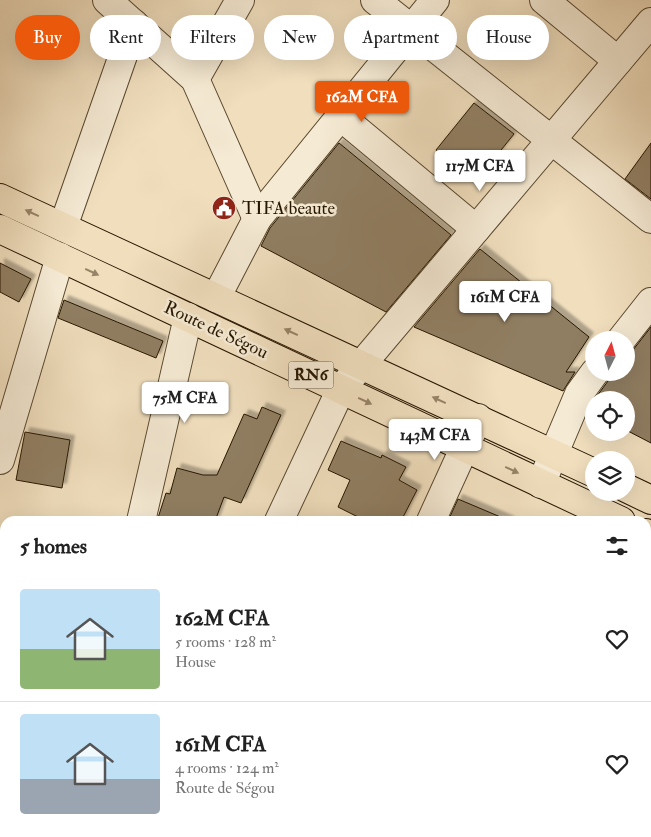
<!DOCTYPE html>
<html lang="en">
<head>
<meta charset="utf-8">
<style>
  :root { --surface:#fff; --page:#f2f2f2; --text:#222; --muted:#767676; --line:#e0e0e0; --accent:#ea580c }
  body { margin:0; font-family:"IM FELL Double Pica",serif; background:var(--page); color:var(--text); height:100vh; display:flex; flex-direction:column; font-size:19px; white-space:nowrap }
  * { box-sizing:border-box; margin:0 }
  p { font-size:16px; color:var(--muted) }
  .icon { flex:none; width:28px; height:28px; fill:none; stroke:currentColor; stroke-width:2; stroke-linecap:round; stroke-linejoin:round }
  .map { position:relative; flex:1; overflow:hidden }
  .drawer { position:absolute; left:0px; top:516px; width:651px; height:321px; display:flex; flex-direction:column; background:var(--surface); border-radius:15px 15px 0 0; box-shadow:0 5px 20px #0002 }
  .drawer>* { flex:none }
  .banner { position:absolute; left:15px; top:15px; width:621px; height:45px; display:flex; gap:10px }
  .needle { width:32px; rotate:6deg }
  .buttons { position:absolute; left:585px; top:331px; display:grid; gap:10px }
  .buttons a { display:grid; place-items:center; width:50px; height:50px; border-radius:50%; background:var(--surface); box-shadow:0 5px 20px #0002; font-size:25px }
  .price { position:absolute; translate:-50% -42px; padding:0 11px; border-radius:5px; background:#fff; color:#222; font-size:16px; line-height:32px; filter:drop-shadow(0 1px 2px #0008) }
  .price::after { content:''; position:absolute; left:50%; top:30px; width:15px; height:11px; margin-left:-8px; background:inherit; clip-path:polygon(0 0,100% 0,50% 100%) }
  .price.active { background:var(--accent); color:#fff }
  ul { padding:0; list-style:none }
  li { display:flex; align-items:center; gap:15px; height:125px; padding:0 20px }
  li+li { border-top:1px solid var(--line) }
  li span { display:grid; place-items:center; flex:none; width:140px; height:100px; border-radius:5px; color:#555 }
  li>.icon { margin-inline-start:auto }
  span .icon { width:60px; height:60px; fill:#fffc; stroke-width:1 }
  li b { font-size:21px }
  h2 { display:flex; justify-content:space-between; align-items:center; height:60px; padding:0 20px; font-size:21px }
  .tag { padding:0 18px; border-radius:22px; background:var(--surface); box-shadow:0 5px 20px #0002; font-size:18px; line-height:45px }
  .tag.active { background:var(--accent); color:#fff }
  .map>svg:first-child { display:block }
</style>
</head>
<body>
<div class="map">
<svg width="651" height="837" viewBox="0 0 651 837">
  <defs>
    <filter id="shadow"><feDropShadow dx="4.5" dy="-4.5" stdDeviation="1" flood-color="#0004"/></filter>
  </defs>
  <rect width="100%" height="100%" fill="#f0debd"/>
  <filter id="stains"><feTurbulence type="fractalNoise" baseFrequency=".004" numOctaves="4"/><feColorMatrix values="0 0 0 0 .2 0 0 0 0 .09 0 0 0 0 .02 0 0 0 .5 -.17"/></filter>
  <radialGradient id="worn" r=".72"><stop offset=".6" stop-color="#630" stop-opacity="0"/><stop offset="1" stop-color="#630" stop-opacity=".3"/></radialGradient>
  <g fill="#907e62" stroke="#271600" filter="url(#shadow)">
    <polygon points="474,103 514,134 476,181 436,150"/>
    <polygon points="339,143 451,235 386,312 261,246 270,228"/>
    <polygon points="651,143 651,199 625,179"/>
    <polygon points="480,249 589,337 566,372 575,372 563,391 414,327"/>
    <polygon points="0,263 31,279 19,302 0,292"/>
    <polygon points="64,300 163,341 156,358 58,318"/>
    <polygon points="651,327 651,443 626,430 626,400 594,400 608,381 610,372 626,372 626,355 633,350"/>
    <polygon points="262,407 281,415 241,503 224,497 215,521 157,521 166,493 170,494 177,468 203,475 217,475 244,414 257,419"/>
    <polygon points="25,432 70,440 62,488 16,480"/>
    <polygon points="341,441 381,458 382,455 406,467 399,480 417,490 401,521 366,521 338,507 350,480 328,470"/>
    <polygon points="458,499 510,521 448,521"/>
  </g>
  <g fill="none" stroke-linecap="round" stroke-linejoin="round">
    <g stroke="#59482f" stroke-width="30">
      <g id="minor">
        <polyline points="107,0 195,79 257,219"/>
        <polyline points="375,0 651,219"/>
        <polyline points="544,0 618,61"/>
        <polyline points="195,79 240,0"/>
        <polyline points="340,116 476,229"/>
        <polyline points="63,227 134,24"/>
        <polyline points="216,298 257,219 435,0"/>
        <polyline points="621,340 651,302"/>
        <polyline points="0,460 60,257"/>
        <polyline points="541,484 579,394 595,372"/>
        <polyline points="141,521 188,317"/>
        <polyline points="279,521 341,389 651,22"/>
        <polyline points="431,521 478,418"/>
        <polyline points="0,622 5,627"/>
        <polyline points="0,749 5,750"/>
        <polyline points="130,837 132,832"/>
        <polyline points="285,837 287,832"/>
        <polyline points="479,837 481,832"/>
      </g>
    </g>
    <g stroke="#271600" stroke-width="30">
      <g id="highway">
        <polyline points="0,198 594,473"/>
        <polyline points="0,229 621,521"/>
        <polyline points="626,488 651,500"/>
        <polyline points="646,533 651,535"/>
      </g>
    </g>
    <use href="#minor" stroke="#f5ead4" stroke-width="28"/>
    <use href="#highway" stroke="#f0debd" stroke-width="28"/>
  </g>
  <defs><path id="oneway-solid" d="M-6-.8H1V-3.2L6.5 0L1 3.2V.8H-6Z" transform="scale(1.25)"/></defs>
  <g fill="#968468">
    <use href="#oneway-solid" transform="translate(32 213) rotate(-155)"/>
    <use href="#oneway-solid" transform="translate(92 272) rotate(25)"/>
    <use href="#oneway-solid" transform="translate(291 332) rotate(-155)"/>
    <use href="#oneway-solid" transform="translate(439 400) rotate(-155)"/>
    <use href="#oneway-solid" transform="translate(365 401) rotate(25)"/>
    <use href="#oneway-solid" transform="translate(512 470) rotate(25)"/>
  </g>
  <defs>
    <g id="civic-disc" transform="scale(1.25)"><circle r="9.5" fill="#8f2418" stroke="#f5ead4"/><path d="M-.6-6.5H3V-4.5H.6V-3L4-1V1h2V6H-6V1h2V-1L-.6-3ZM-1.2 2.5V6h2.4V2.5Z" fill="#fff"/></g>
  </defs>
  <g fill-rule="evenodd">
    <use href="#civic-disc" x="224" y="208"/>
  </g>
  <g text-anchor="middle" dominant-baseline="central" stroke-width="5" stroke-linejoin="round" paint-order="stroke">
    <rect fill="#f5ead4" stroke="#655640" stroke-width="1" x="288.5" y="361.5" width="45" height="27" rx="4"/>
    <g font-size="16" font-weight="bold" fill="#271600">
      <text x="311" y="375">RN6</text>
    </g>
    <g font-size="18" fill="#271600" stroke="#f5ead4" text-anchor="start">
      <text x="242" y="208">TIFA beaute</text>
    </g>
    <g font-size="18" fill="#271600" stroke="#f5ead4">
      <text transform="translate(216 330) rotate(25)">Route de Ségou</text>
    </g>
  </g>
  <rect width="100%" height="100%" filter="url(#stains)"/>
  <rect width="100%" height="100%" fill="url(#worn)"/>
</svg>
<div class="buttons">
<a><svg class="needle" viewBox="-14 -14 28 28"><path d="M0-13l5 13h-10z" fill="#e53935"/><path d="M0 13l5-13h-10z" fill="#767676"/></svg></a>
<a><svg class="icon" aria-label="locate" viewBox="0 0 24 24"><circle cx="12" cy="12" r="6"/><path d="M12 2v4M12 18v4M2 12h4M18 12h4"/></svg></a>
<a><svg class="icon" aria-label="layers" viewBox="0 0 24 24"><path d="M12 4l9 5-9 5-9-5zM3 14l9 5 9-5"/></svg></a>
</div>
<b class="price active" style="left:362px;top:123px">162M CFA</b>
<b class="price" style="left:480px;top:192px">117M CFA</b>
<b class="price" style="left:505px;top:323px">161M CFA</b>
<b class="price" style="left:185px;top:424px">75M CFA</b>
<b class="price" style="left:435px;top:461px">143M CFA</b>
<div class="banner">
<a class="tag active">Buy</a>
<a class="tag">Rent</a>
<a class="tag">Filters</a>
<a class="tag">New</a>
<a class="tag">Apartment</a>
<a class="tag">House</a>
</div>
<section class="drawer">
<h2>5 homes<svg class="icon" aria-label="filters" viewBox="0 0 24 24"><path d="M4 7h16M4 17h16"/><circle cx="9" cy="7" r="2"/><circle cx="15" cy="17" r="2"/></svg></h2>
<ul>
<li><span style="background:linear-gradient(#bfe0f5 60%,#8fb573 0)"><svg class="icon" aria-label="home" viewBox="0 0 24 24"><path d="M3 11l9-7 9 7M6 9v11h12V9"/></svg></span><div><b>162M CFA</b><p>5 rooms · 128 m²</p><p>House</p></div><svg class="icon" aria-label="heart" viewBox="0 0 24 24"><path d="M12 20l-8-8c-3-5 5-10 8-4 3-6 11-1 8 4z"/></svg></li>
<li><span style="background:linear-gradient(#bfe0f5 65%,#9aa5b1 0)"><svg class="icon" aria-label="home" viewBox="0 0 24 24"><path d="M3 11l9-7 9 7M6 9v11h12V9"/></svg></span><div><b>161M CFA</b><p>4 rooms · 124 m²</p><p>Route de Ségou</p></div><svg class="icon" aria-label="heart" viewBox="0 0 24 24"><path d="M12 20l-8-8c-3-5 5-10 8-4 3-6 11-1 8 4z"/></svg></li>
</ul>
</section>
</div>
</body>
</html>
